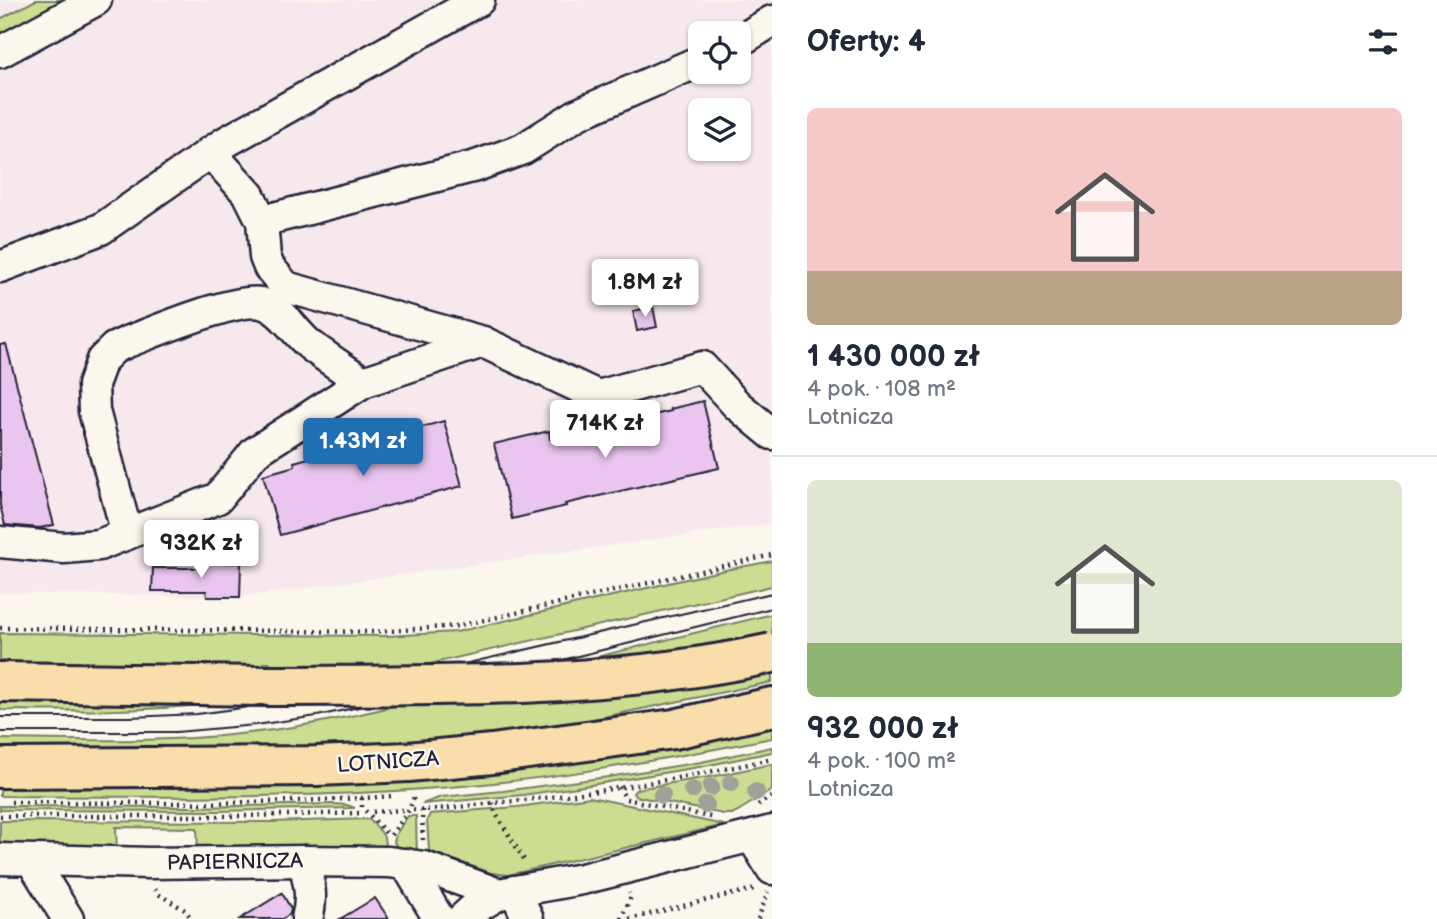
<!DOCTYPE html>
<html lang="pl">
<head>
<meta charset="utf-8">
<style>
  :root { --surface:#fff; --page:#f2f2f3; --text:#1f2937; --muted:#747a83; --line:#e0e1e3; --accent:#1f6fb2 }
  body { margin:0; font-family:"Balsamiq Sans",sans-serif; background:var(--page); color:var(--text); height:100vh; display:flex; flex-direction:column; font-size:26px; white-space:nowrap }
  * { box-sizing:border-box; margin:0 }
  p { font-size:23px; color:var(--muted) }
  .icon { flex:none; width:38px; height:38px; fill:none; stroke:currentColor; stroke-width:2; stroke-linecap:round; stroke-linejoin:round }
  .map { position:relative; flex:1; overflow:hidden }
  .panel { display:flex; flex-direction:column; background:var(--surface); width:665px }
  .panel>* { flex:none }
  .controls { position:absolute; left:688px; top:21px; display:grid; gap:14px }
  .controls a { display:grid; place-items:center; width:63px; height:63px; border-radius:10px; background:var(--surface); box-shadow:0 2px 5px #0004; font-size:35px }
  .price { position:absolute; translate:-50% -60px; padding:0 16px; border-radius:7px; background:#fff; color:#222; font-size:23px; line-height:46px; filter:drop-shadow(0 2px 4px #0008) }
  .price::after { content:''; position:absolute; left:50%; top:42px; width:21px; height:16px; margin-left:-10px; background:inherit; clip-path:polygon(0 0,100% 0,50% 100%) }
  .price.on { background:var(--accent); color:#fff }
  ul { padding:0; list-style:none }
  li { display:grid; align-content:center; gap:14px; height:371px; padding:0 35px }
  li+li { border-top:2px solid var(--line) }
  li span { display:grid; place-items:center; height:217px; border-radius:10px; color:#555 }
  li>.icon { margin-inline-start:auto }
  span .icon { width:126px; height:126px; fill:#fffc; stroke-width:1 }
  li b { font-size:30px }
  h2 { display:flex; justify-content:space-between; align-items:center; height:84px; padding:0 35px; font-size:30px }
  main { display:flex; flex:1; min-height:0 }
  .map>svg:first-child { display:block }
</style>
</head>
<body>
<main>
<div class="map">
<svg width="772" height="919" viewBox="0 0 772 919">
  <rect width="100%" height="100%" fill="#fbf7ec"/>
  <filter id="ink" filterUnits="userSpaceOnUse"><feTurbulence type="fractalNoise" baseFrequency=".0143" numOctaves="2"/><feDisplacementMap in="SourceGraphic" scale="14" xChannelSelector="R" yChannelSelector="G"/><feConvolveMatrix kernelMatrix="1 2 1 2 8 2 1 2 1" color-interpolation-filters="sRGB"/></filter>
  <g filter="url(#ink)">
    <path fill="#f6e8ed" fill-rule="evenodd" d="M0,0h772v523l-532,74 -240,-4zM700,33h38v39h-38zM700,110h38v39h-38z"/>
    <g fill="#ccdd91" stroke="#778066" stroke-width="2">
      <polygon points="36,0 74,0 0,43 0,19"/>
      <polygon points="772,561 772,586 376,676 275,693 270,663 263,663 263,668 0,665 0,633 387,636 456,632 725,570"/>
      <path d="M772,614v68l-237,49 -170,17 -365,4v-13c83,1 166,4 249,-6 76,-8 150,-28 224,-46 99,-24 199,-48 299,-73z"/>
      <path d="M0,698l210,6c-70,8 -140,7 -210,6z"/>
      <path d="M772,724v14c-120,24 -241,45 -363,52 -136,9 -273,7 -409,6v-13z"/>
      <polygon points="772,747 772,752 705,766 584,786 523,795 422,804 441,797 503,791 608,777 701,762"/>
      <polygon points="772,764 772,790 738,811 732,814 723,814 635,796 633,793 637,789 720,775"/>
      <polygon points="590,797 724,825 508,875 491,873 429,851 427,820 430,814 517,807"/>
      <polygon points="333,804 347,805 355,808 217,811 0,810 0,806 194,807"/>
      <polygon points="408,816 416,816 417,857 399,851 394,842 396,834"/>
      <path d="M369,819c8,9 19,16 15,29l-186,5 -1,-25 -81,-1 1,26 -117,-1v-31l269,1z"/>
    </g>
    <g fill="#eac5ef" stroke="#22223b" stroke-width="2">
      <polygon points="653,307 657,327 637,331 633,311"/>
      <polygon points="6,344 54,525 40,528 5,525 0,505 0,345"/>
      <polygon points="703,401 719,468 565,504 566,506 512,519 494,444 549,431 550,439 671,411 670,409"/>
      <polygon points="444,421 462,486 280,535 263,475 295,466 294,462"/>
      <polygon points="201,563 241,563 240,597 207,597 206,591 152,591 153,568 201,568"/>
      <polygon points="282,893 291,909 290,914 282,919 240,919"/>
      <polygon points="375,898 389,919 340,919"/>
    </g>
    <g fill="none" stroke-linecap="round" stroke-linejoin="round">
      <g stroke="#22223b" stroke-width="35">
        <g id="minor">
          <polyline points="738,42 772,21"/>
          <polyline points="0,52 96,0"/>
          <polyline points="210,152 249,195 262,221 265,257 269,267 286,287 483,342 598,396 702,367 737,405 772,434"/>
          <polyline points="262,221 476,166 523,149 578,114 700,61"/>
          <polyline points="0,267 101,229 224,143 479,0"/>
          <path d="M363,382c-17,-12 -36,-24 -53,-37 -16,-13 -28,-37 -49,-42 -25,-6 -107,29 -134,39l-13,6 -12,12 -9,25 1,26 33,123 91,-36 37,-46 108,-70 120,-40"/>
          <polyline points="0,542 64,548 99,545 127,534"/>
          <polyline points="752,837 772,869"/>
          <polyline points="0,859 149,863 304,861 389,862 424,867 499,894"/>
          <polyline points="32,861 68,919"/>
          <path d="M304,861c5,22 9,35 3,58"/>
          <polyline points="406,864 439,919"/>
          <polyline points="515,891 528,919"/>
          <polyline points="462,919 472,910 499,894 582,879 772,831"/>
        </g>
      </g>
      <g stroke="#22223b" stroke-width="44">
        <g id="major">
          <polyline points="0,682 268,686"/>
          <polyline points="0,768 317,766 408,762 492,754 674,729 772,707"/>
        </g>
      </g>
      <g stroke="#22223b" stroke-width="4.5" stroke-dasharray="2 5" stroke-linecap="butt">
        <polyline points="0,628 375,632 458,626 772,555"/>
        <polyline points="619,787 626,799 715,818"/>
        <polyline points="362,798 362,807 389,836"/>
        <path d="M11,802c127,1 256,3 383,-6"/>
        <polyline points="492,803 496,814 526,863"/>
        <polyline points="758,805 772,796"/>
        <path d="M413,810c26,0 53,-4 80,-7 93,-8 187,-24 279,-44"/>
        <polyline points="422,810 423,843"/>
        <polyline points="373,812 403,810"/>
        <polyline points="0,816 245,816 363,813"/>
        <polyline points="391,835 409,810 415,794"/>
        <polyline points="155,889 158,894 185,910 192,919"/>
        <polyline points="621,919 631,897 629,893"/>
        <polyline points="629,919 758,888"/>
        <polyline points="758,919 768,892"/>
      </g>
      <use href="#minor" stroke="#fbf7ec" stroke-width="30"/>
      <use href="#major" stroke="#f9deab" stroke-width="38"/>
      <g stroke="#22223b" stroke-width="2">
        <polyline points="0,717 131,717 197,714 242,708 404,680 468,663 772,593"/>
        <polyline points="0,732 176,732 256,725 317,716 453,687 772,608"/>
      </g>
      <g stroke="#22223b" stroke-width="44" stroke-linecap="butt">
        <path id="major-bridge" d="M268,686c168,-1 338,4 504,-33"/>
      </g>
      <use href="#major-bridge" stroke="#f9deab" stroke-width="38"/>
    </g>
    <g fill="#a0a199">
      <circle cx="731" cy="783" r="9"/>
      <circle cx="711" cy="787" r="9"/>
      <circle cx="692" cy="790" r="9"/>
      <circle cx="756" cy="792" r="9"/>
      <circle cx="662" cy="795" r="9"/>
      <circle cx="706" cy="805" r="9"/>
    </g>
  </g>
  <g text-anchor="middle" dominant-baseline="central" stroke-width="5" stroke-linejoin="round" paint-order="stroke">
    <g font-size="21" fill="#22223b" stroke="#fbf7ec">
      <text transform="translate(388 762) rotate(-4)">LOTNICZA</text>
      <text transform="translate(235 862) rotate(-1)">PAPIERNICZA</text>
    </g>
  </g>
</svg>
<div class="controls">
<a><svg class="icon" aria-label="locate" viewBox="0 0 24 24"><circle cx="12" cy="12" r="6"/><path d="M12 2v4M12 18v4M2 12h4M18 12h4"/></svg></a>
<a><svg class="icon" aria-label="layers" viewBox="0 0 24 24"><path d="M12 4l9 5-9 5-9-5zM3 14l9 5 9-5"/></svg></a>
</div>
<b class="price" style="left:645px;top:319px">1.8M zł</b>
<b class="price" style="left:605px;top:460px">714K zł</b>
<b class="price on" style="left:363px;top:478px">1.43M zł</b>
<b class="price" style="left:201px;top:580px">932K zł</b>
</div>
<section class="panel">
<h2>Oferty: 4<svg class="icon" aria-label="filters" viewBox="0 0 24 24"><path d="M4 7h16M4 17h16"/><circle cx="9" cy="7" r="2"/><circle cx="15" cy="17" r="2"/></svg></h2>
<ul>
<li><span style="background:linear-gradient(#f6c9c9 75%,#b9a48a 0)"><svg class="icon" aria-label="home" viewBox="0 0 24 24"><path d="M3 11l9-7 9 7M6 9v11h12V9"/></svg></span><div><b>1 430 000 zł</b><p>4 pok. · 108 m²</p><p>Lotnicza</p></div></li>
<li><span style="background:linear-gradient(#dfe7d0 75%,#8fb573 0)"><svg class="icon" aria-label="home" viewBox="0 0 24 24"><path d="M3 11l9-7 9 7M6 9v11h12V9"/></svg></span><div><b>932 000 zł</b><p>4 pok. · 100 m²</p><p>Lotnicza</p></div></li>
</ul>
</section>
</main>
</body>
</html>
